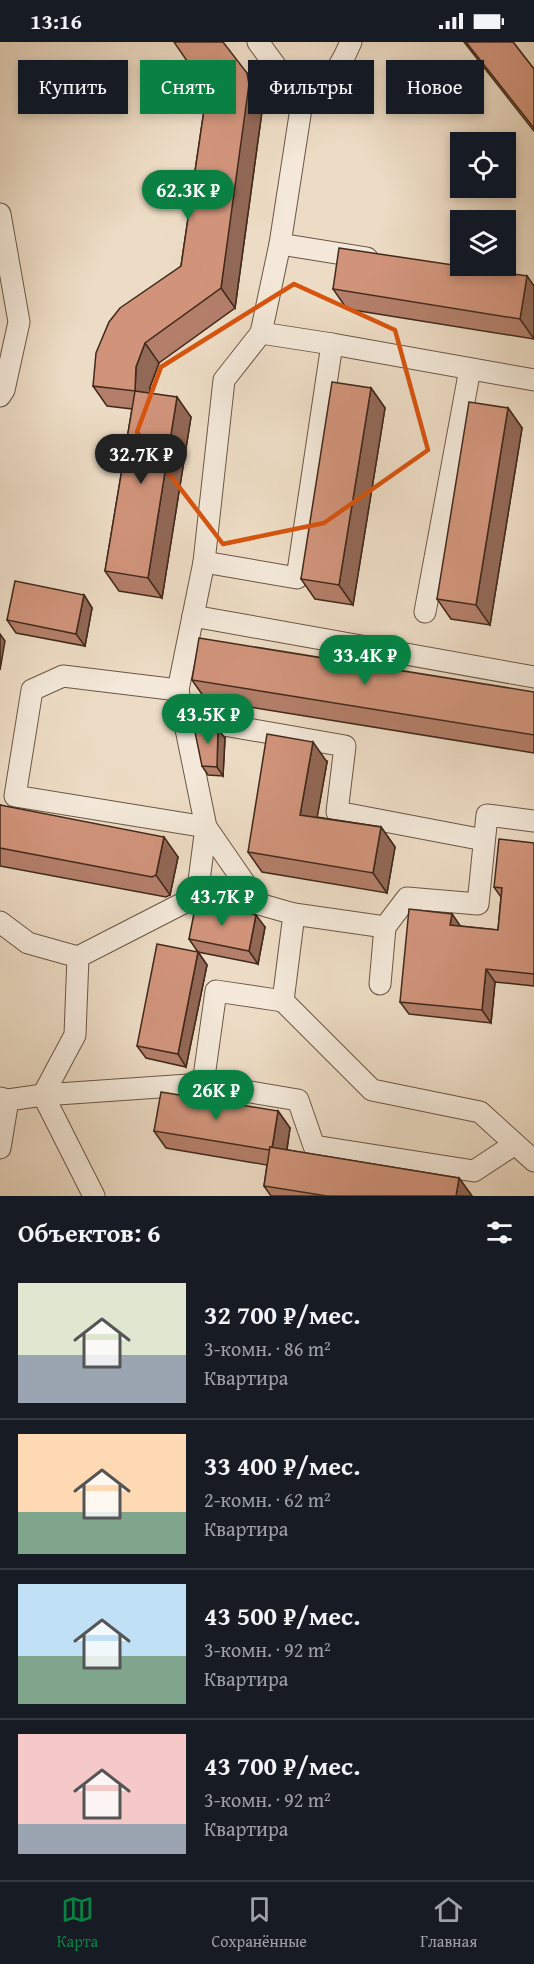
<!DOCTYPE html>
<html lang="ru">
<head>
<meta charset="utf-8">
<style>
  :root { --surface:#171b24; --page:#20242c; --text:#f1f3f6; --muted:#9ea1a6; --line:#363941; --accent:#0b8043 }
  body { margin:0; font-family:"Gentium Book Plus",serif; background:var(--page); color:var(--text); height:100vh; display:flex; flex-direction:column; font-size:22px; white-space:nowrap }
  * { box-sizing:border-box; margin:0 }
  p { font-size:20px; color:var(--muted) }
  .icon { flex:none; width:33px; height:33px; fill:none; stroke:currentColor; stroke-width:2; stroke-linecap:round; stroke-linejoin:round }
  .map { position:relative; height:1154px; overflow:hidden }
  .panel { display:flex; flex-direction:column; background:var(--surface); flex:1 }
  .panel>* { flex:none }
  .top-card { position:absolute; left:18px; top:18px; width:498px; height:54px; display:flex; gap:12px }
  .controls { position:absolute; left:450px; top:90px; display:grid; gap:12px }
  .controls a { display:grid; place-items:center; width:66px; height:66px; border-radius:0px; background:var(--surface); box-shadow:0 3px 9px #0003; font-size:30px }
  .price { position:absolute; translate:-50% -51px; padding:0 14px; border-radius:21px; background:var(--accent); color:#fff; font-size:20px; line-height:39px; filter:drop-shadow(0 2px 3px #0008) }
  .price::after { content:''; position:absolute; left:50%; top:36px; width:18px; height:14px; margin-left:-9px; background:inherit; clip-path:polygon(0 0,100% 0,50% 100%) }
  .price.on { background:#222; color:#fff }
  ul { padding:0; list-style:none }
  li { display:flex; align-items:center; gap:18px; height:150px; padding:0 18px }
  li+li { border-top:2px solid var(--line) }
  li span { display:grid; place-items:center; flex:none; width:168px; height:120px; border-radius:0px; color:#555 }
  li>.icon { margin-inline-start:auto }
  span .icon { width:72px; height:72px; fill:#fffc; stroke-width:1 }
  li b { font-size:26px }
  h2 { display:flex; justify-content:space-between; align-items:center; height:72px; padding:0 18px; font-size:26px }
  .chip { padding:0 21px; border-radius:0px; background:var(--surface); box-shadow:0 3px 9px #0003; font-size:21px; line-height:54px }
  .chip.on { background:var(--accent); color:#fff }
  .status { display:flex; justify-content:space-between; align-items:center; height:42px; padding:0 30px; background:var(--surface); direction:ltr }
  .status svg { height:16px; fill:currentColor }
  .tabs { display:flex; justify-content:space-around; align-items:center; height:84px; border-top:2px solid var(--line); background:var(--surface); font-size:16px; color:var(--muted) }
  .tabs a { display:grid; justify-items:center; gap:3px }
  .tabs .on { color:var(--accent) }
  .map>svg:first-child { display:block }
</style>
</head>
<body>
<div class="status"><b>13:16</b><svg viewBox="0 0 49 12"><path d="M0 12V9h3v3zM5 12V6h3v6zM10 12V3h3v9zM15 12V0h3v12zM26 1h20v11H26zM47 4h2v5h-2z"/></svg></div>
<div class="map">
<svg width="534" height="1154" viewBox="0 0 534 1154">
  <rect width="100%" height="100%" fill="#eddcc5"/>
  <filter id="stains"><feTurbulence type="fractalNoise" baseFrequency=".00333" numOctaves="4"/><feColorMatrix values="0 0 0 0 .2 0 0 0 0 .09 0 0 0 0 .02 0 0 0 .5 -.17"/></filter>
  <radialGradient id="worn" r=".72"><stop offset=".6" stop-color="#630" stop-opacity="0"/><stop offset="1" stop-color="#630" stop-opacity=".3"/></radialGradient>
  <g fill="none" stroke-linecap="round" stroke-linejoin="round">
    <g stroke="#6c5646" stroke-width="23">
      <g id="minor">
        <path d="M302,60c28,-21 35,-28 49,-60"/>
        <polyline points="0,172 19,280 4,348 0,354"/>
        <polyline points="280,202 367,216"/>
        <polyline points="261,291 332,302 534,338"/>
        <polyline points="204,520 224,338 261,291 280,202 302,60 258,0"/>
        <polyline points="425,570 470,327"/>
        <polyline points="193,574 204,520 297,536 332,302"/>
        <polyline points="178,648 206,785 259,862 294,872 283,959 216,949 203,1042 298,1058 314,1104 474,1129 515,1102"/>
        <polyline points="184,676 345,704 337,770 484,798"/>
        <polyline points="294,872 385,885 407,856 478,862 487,773 534,779"/>
        <polyline points="0,880 28,901 78,915 75,993 43,1053"/>
        <polyline points="78,915 197,854 206,785 15,754 32,648 63,634 178,648 193,574 534,635"/>
        <polyline points="380,942 385,885"/>
        <polyline points="283,959 372,1048 480,1070 534,1119"/>
        <polyline points="43,1053 94,1154"/>
        <polyline points="0,1056 8,1058 43,1053 203,1042"/>
        <polyline points="0,1106 8,1058"/>
      </g>
    </g>
    <use href="#minor" stroke="#f3e8d9" stroke-width="21"/>
  </g>
  <g fill="#b47f6a" stroke="#41291b" stroke-width="1.5">
    <polygon points="464,0 513,0 534,27 534,89"/>
    <polygon points="207,48 261,51 263,62 235,266 159,321 150,345 150,351 191,375 162,556 119,549 105,529 132,367 107,364 93,344 181,224"/>
    <polygon points="527,234 534,244 534,297 347,267 333,247"/>
    <polygon points="371,346 385,366 353,563 315,557 301,537"/>
    <polygon points="508,366 522,386 490,583 451,577 437,557"/>
    <polygon points="84,553 92,566 85,604 16,591 7,578"/>
    <polygon points="192,638 534,650 534,711 206,658"/>
    <polygon points="225,696 223,734 208,733 202,724"/>
    <polygon points="327,720 317,775 381,785 395,805 387,851 262,830 248,810"/>
    <polygon points="0,763 178,815 170,853 166,855 0,824"/>
    <polygon points="534,801 534,944 495,940 491,981 409,972 400,960 452,872 460,884 498,888 501,855 494,845"/>
    <polygon points="265,885 258,922 198,910 189,897"/>
    <polygon points="198,910 207,923 186,1025 146,1016 137,1004"/>
    <polygon points="278,1069 290,1086 287,1108 459,1136 472,1154 271,1154 264,1144 267,1123 166,1106 154,1089"/>
  </g>
  <g fill="#926856" stroke="#41291b" stroke-width="1.5">
    <polygon points="247,31 261,51 263,62 235,266 221,246"/>
    <polygon points="527,234 534,244 534,297 520,277"/>
    <polygon points="145,301 159,321 150,345 149,369 135,349 136,325"/>
    <polygon points="371,346 385,366 353,563 339,543"/>
    <polygon points="177,355 191,375 162,556 148,536"/>
    <polygon points="508,366 522,386 490,583 476,563"/>
    <polygon points="84,553 92,566 85,604 76,592"/>
    <polygon points="0,592 5,599 0,628"/>
    <polygon points="218,687 225,696 223,734 217,725"/>
    <polygon points="313,700 327,720 314,793 300,773"/>
    <polygon points="381,785 395,805 387,851 373,831"/>
    <polygon points="164,795 178,815 170,853 156,833"/>
    <polygon points="452,872 461,885 450,883"/>
    <polygon points="256,873 265,885 258,922 249,909"/>
    <polygon points="198,910 207,923 186,1025 178,1012"/>
    <polygon points="486,927 495,940 491,981 482,968"/>
    <polygon points="278,1069 290,1086 284,1125 272,1108"/>
    <polygon points="459,1136 472,1154 456,1154"/>
  </g>
  <g fill="#d1947b" stroke="#41291b" stroke-width="1.5">
    <polygon points="174,0 223,0 247,31 249,42 221,246 145,301 136,325 135,349 93,344 96,311 109,280 120,266 181,224 207,48"/>
    <polygon points="466,0 513,0 534,27 534,86"/>
    <polygon points="339,206 527,234 520,277 333,247"/>
    <polygon points="332,340 371,346 339,543 301,537"/>
    <polygon points="135,349 177,355 148,536 105,529"/>
    <polygon points="469,360 508,366 476,563 437,557"/>
    <polygon points="15,539 84,553 76,592 7,578"/>
    <polygon points="199,596 534,650 534,693 192,638"/>
    <polygon points="196,683 218,687 217,725 202,724 195,690"/>
    <polygon points="267,692 313,700 300,773 381,785 373,831 248,810"/>
    <polygon points="0,763 164,795 156,833 152,835 0,806"/>
    <polygon points="499,797 534,801 534,932 486,927 482,968 400,960 409,867 452,872 450,883 498,888 502,846 494,845"/>
    <polygon points="196,861 256,873 249,909 189,897"/>
    <polygon points="157,902 198,910 178,1012 137,1004"/>
    <polygon points="161,1050 278,1069 272,1106 270,1105 269,1108 154,1089"/>
    <polygon points="270,1105 459,1136 456,1154 327,1154 264,1144"/>
  </g>
  <path fill="none" stroke="#d7540e" stroke-width="4.5" stroke-linejoin="round" d="M294,242l101,46 33,120 -104,73 -101,21 -86,-112 24,-65z"/>
  <rect width="100%" height="100%" filter="url(#stains)"/>
  <rect width="100%" height="100%" fill="url(#worn)"/>
</svg>
<div class="controls">
<a><svg class="icon" aria-label="locate" viewBox="0 0 24 24"><circle cx="12" cy="12" r="6"/><path d="M12 2v4M12 18v4M2 12h4M18 12h4"/></svg></a>
<a><svg class="icon" aria-label="layers" viewBox="0 0 24 24"><path d="M12 4l9 5-9 5-9-5zM3 14l9 5 9-5"/></svg></a>
</div>
<b class="price" style="left:188px;top:179px">62.3K ₽</b>
<b class="price on" style="left:141px;top:443px">32.7K ₽</b>
<b class="price" style="left:365px;top:644px">33.4K ₽</b>
<b class="price" style="left:208px;top:703px">43.5K ₽</b>
<b class="price" style="left:222px;top:885px">43.7K ₽</b>
<b class="price" style="left:216px;top:1079px">26K ₽</b>
<div class="top-card">
<a class="chip">Купить</a>
<a class="chip on">Снять</a>
<a class="chip">Фильтры</a>
<a class="chip">Новое</a>
</div>
</div>
<section class="panel">
<h2>Объектов: 6<svg class="icon" aria-label="filters" viewBox="0 0 24 24"><path d="M4 7h16M4 17h16"/><circle cx="9" cy="7" r="2"/><circle cx="15" cy="17" r="2"/></svg></h2>
<ul>
<li><span style="background:linear-gradient(#dfe7d0 60%,#9aa5b1 0)"><svg class="icon" aria-label="home" viewBox="0 0 24 24"><path d="M3 11l9-7 9 7M6 9v11h12V9"/></svg></span><div><b>32 700 ₽/мес.</b><p>3-комн. · 86 m²</p><p>Квартира</p></div></li>
<li><span style="background:linear-gradient(#ffd9b3 65%,#7fa58c 0)"><svg class="icon" aria-label="home" viewBox="0 0 24 24"><path d="M3 11l9-7 9 7M6 9v11h12V9"/></svg></span><div><b>33 400 ₽/мес.</b><p>2-комн. · 62 m²</p><p>Квартира</p></div></li>
<li><span style="background:linear-gradient(#bfe0f5 60%,#7fa58c 0)"><svg class="icon" aria-label="home" viewBox="0 0 24 24"><path d="M3 11l9-7 9 7M6 9v11h12V9"/></svg></span><div><b>43 500 ₽/мес.</b><p>3-комн. · 92 m²</p><p>Квартира</p></div></li>
<li><span style="background:linear-gradient(#f6c9c9 75%,#9aa5b1 0)"><svg class="icon" aria-label="home" viewBox="0 0 24 24"><path d="M3 11l9-7 9 7M6 9v11h12V9"/></svg></span><div><b>43 700 ₽/мес.</b><p>3-комн. · 92 m²</p><p>Квартира</p></div></li>
</ul>
</section>
<nav class="tabs">
<a class="on"><svg class="icon" aria-label="map" viewBox="0 0 24 24"><path d="M3 6l6-2 6 2 6-2v14l-6 2-6-2-6 2zM9 4v14M15 6v14"/></svg>Карта</a>
<a><svg class="icon" aria-label="saved" viewBox="0 0 24 24"><path d="M7 4h10v16l-5-4-5 4z"/></svg>Сохранённые</a>
<a><svg class="icon" aria-label="home" viewBox="0 0 24 24"><path d="M3 11l9-7 9 7M6 9v11h12V9"/></svg>Главная</a>
</nav>
</body>
</html>
